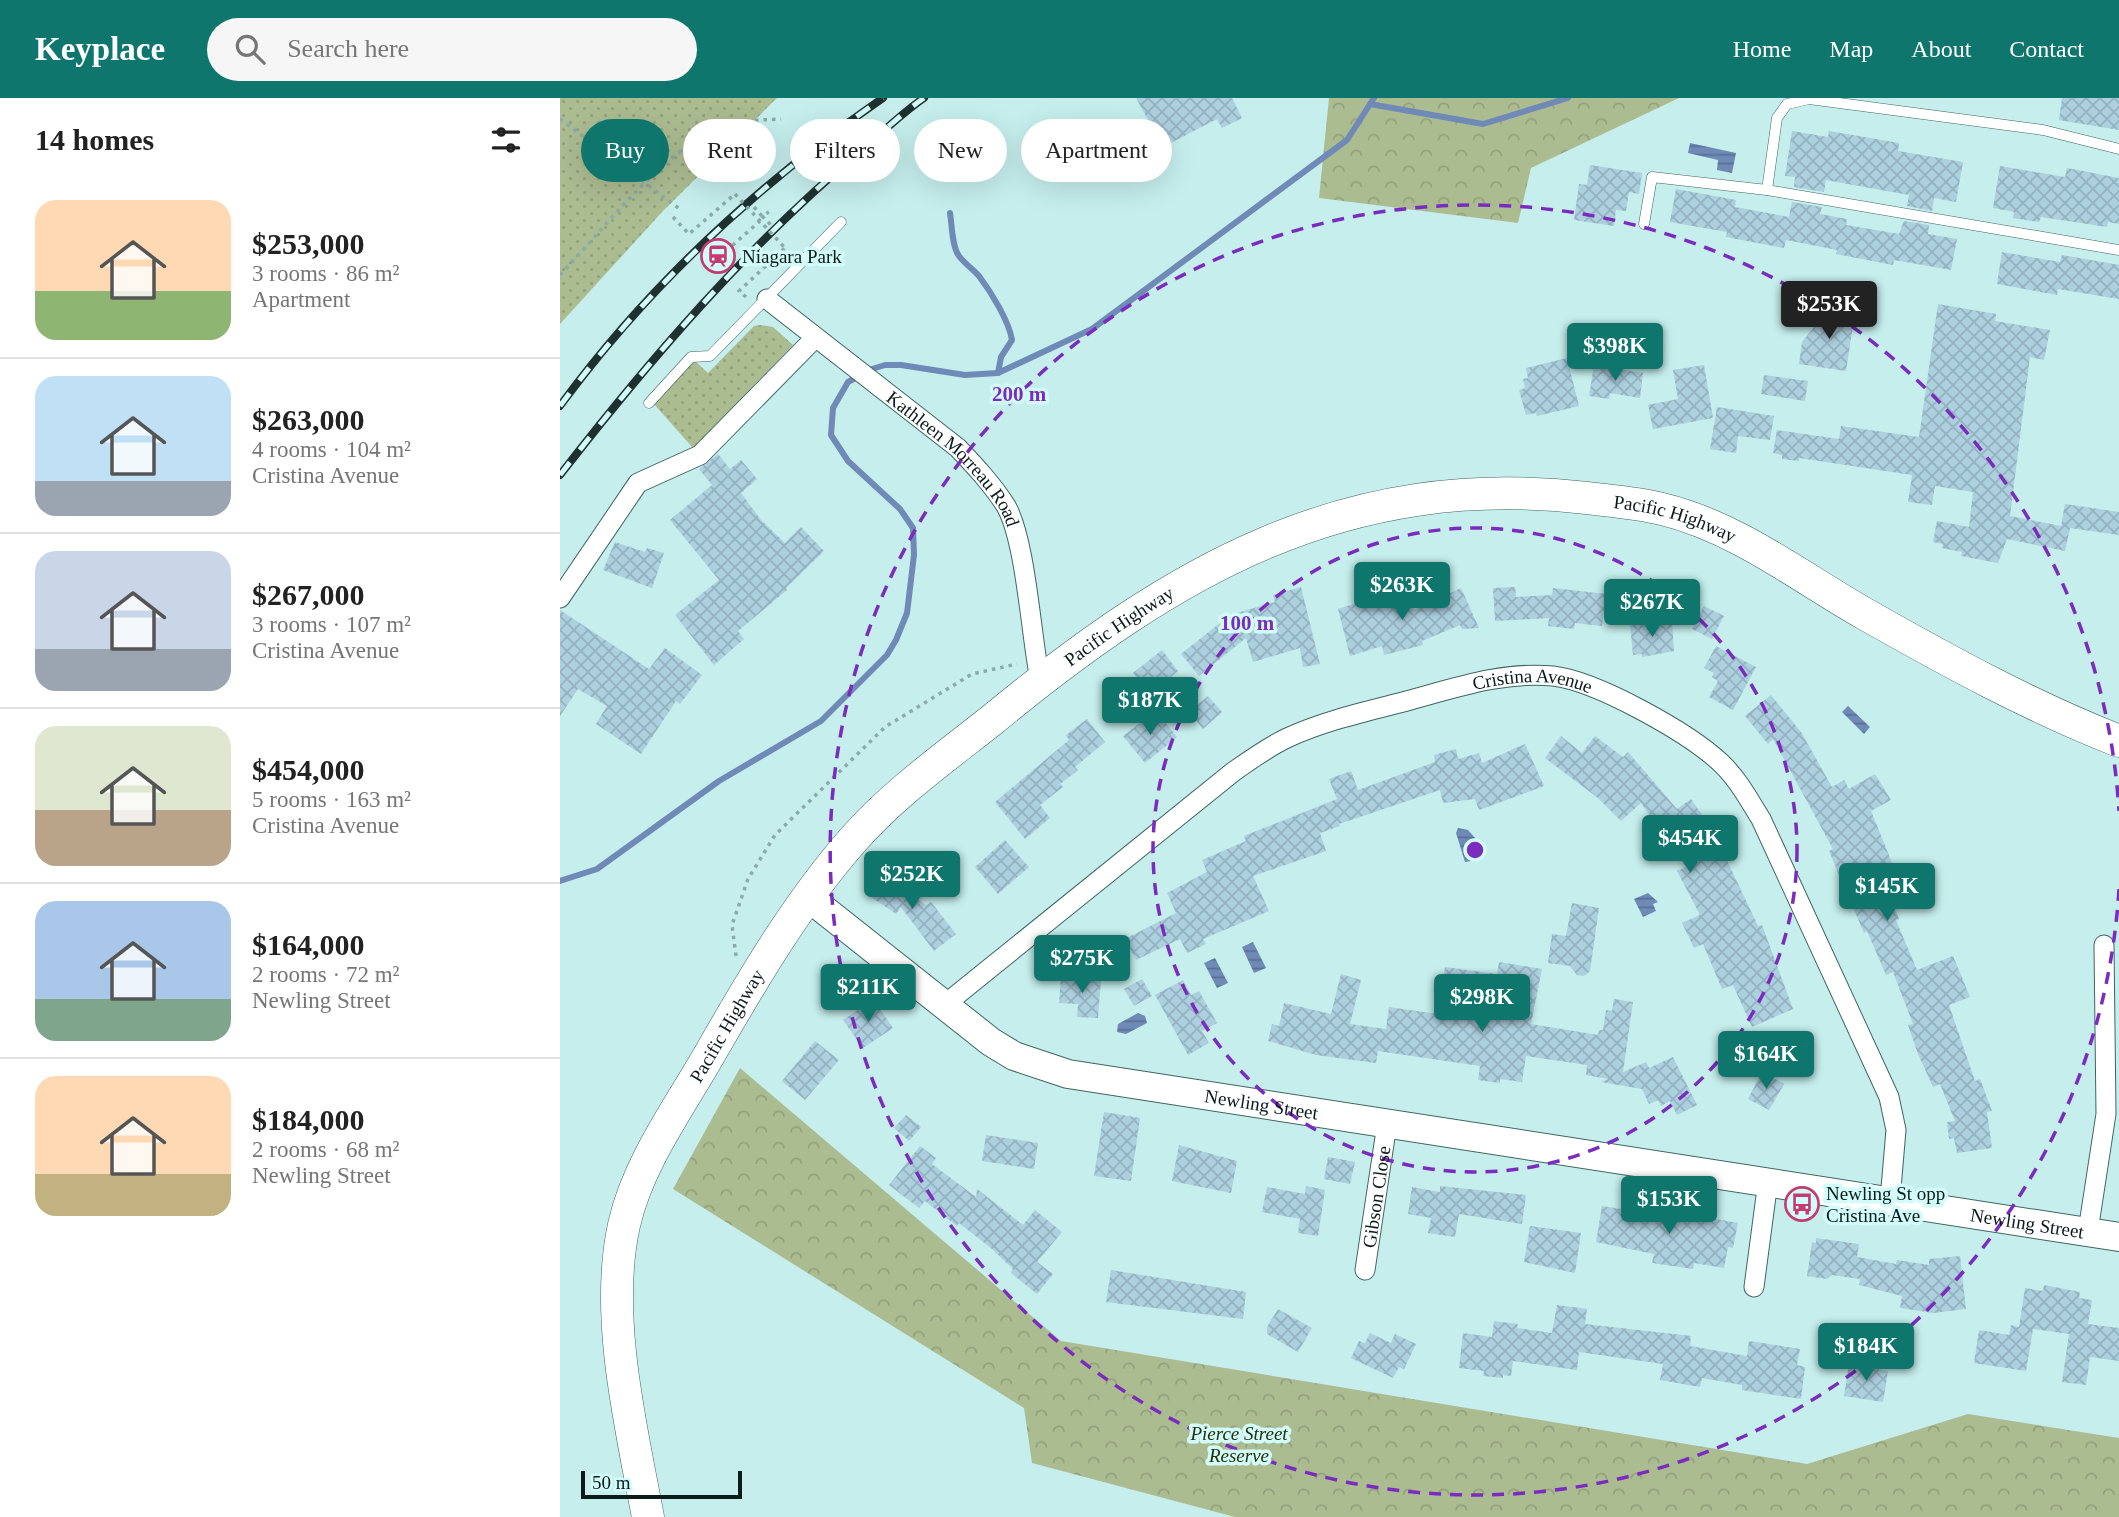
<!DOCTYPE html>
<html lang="en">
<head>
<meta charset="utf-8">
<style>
  :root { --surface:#fff; --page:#f6f6f6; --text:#222; --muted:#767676; --line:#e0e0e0; --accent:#0f766e }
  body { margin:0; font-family:Georgia,serif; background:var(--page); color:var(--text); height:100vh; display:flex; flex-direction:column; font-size:26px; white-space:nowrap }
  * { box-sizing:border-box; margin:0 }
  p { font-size:23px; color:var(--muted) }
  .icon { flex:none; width:38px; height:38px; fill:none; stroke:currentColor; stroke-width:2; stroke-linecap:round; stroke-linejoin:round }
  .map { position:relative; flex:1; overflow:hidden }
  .side { display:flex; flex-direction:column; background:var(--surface); width:560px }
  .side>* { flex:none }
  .hud { position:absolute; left:21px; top:21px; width:665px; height:63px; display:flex; gap:14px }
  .scale { position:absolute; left:21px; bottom:18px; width:161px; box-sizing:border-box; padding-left:7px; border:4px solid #0b1b1a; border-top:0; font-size:19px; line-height:24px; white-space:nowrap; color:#0b1b1a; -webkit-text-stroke:5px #d2fcf9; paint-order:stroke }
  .price { position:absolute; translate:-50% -60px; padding:0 16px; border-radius:7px; background:var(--accent); color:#fff; font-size:23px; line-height:46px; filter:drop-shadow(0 2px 4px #0008) }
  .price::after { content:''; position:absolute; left:50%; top:42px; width:21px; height:16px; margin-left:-10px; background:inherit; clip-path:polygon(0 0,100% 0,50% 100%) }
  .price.active { background:#222; color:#fff }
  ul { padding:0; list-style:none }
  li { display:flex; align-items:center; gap:21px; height:175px; padding:0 35px }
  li+li { border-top:2px solid var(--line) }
  li span { display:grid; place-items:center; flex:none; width:196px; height:140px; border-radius:21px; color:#555 }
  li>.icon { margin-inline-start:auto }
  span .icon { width:84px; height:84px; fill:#fffc; stroke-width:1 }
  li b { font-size:30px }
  h2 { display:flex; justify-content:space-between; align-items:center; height:84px; padding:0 35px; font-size:30px }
  .pill { padding:0 24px; border-radius:32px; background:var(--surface); box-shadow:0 7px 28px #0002; font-size:24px; line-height:63px }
  .pill.active { background:var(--accent); color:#fff }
  header { display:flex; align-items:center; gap:42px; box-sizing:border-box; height:98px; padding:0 35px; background:var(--accent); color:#fff }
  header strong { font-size:33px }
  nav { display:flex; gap:38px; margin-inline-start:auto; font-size:24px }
  .search { width:490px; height:63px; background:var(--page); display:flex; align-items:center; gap:18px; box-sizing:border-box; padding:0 24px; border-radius:38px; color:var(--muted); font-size:26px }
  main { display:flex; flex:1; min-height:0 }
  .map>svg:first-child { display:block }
</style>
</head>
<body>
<header>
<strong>Keyplace</strong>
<div class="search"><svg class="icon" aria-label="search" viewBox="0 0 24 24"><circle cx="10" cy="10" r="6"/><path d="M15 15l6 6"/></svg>Search here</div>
<nav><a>Home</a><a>Map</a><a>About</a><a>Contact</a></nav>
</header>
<main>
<section class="side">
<h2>14 homes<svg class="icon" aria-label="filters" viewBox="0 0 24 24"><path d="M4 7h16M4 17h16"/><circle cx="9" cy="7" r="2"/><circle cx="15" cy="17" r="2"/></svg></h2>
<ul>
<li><span style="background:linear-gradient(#ffd9b3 65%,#8fb573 0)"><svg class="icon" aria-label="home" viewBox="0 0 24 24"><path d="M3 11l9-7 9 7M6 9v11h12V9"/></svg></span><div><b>$253,000</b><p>3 rooms · 86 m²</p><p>Apartment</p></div></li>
<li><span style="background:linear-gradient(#bfe0f5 75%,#9aa5b1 0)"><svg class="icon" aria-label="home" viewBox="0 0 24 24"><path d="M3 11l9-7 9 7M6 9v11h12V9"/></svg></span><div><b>$263,000</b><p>4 rooms · 104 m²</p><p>Cristina Avenue</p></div></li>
<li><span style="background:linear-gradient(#c9d6e8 70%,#9aa5b1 0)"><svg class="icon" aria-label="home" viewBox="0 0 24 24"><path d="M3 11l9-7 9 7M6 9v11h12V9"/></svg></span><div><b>$267,000</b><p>3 rooms · 107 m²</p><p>Cristina Avenue</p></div></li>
<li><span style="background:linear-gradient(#dfe7d0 60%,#b9a48a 0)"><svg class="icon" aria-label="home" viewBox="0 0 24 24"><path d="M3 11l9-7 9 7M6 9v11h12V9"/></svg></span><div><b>$454,000</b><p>5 rooms · 163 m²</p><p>Cristina Avenue</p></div></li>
<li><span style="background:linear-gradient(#a9c7e8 70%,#7fa58c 0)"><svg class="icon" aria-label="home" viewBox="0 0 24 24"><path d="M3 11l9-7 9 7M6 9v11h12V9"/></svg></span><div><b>$164,000</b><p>2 rooms · 72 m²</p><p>Newling Street</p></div></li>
<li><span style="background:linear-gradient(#ffd9b3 70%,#c2b280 0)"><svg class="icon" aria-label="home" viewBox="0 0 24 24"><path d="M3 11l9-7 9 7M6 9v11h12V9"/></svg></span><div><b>$184,000</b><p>2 rooms · 68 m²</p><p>Newling Street</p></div></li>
</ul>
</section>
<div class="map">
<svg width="1559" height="1419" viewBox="0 0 1559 1419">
  <defs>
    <pattern id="grass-dots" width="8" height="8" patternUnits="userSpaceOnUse" patternTransform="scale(1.75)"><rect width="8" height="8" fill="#acbc91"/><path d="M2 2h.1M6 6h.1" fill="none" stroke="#93a17c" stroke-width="1.8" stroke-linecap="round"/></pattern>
    <pattern id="forest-crowns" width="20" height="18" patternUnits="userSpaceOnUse" patternTransform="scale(1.75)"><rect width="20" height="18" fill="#acbc91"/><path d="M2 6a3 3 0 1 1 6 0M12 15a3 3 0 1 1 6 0" fill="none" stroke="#93a17c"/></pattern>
    <pattern id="water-rules" width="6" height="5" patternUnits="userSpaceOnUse" patternTransform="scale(1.75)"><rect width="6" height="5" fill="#6f8ab6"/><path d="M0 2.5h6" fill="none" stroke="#597093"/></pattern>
    <pattern id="building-cross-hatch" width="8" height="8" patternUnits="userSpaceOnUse" patternTransform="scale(1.75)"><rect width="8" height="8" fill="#add0df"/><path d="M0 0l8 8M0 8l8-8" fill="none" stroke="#94b2bf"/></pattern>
  </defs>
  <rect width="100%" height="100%" fill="#c5eeec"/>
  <g fill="url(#grass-dots)">
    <polygon points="0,0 217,0 102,114 0,226"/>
    <polygon points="201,227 213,229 233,247 133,350 94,306 134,262 148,275 194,228"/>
  </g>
  <g fill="url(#forest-crowns)">
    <polygon points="769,0 1119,0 971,70 958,125 759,100"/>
    <polygon points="180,970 501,1243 1247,1366 1408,1316 1559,1340 1559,1419 675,1419 472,1365 464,1310 113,1091"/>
  </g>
  <g fill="url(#water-rules)">
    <polygon points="1130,45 1176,55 1172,75 1157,72 1158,62 1128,55"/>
    <polygon points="1288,608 1310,629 1304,636 1282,614"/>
    <polygon points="898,730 908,732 916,741 917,762 905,764 896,735"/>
    <polygon points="1088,795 1098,804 1093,806 1096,813 1083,819 1074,801"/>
    <polygon points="693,844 706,870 694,875 682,849"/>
    <polygon points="655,860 668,885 657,890 644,865"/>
    <polygon points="578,915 585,918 587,925 566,936 557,934 558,926"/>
  </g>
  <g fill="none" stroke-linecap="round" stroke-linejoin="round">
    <g stroke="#6f8ab6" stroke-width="6">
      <polyline points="810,6 923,26 1008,0"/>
      <path d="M390,115c2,12 2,34 9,43 6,8 14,13 20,20 12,16 30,45 33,64l-11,17 -3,16"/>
      <polyline points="0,783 37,771 159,683 261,623 327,557 336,542 347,515 354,457 353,430 340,411 288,363 271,337 273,310 288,284 312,271 325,267 341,267 405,277 438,275 532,231 787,42 814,0"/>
    </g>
  </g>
  <g fill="url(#building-cross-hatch)">
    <polygon points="576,0 672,0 682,20 662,30 657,21 603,49"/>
    <polygon points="1502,0 1559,0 1559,32 1499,22"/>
    <polygon points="1232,33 1268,39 1269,33 1339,45 1338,53 1403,64 1396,104 1374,100 1372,113 1347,108 1349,97 1310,90 1266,82 1264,94 1234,89 1235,79 1225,78"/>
    <polygon points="1030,67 1082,75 1079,96 1069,94 1066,113 1056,112 1054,128 1014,122 1019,86 1027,87"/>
    <polygon points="1440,68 1505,79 1507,70 1559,80 1559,126 1548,124 1547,129 1481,119 1479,124 1453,120 1454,114 1433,110"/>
    <polygon points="1116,91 1176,102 1175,109 1229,119 1232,104 1262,109 1260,116 1287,121 1286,127 1339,136 1344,123 1369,127 1368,136 1397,141 1391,172 1334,162 1333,167 1276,156 1277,152 1226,142 1224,150 1166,139 1167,134 1110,124"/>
    <polygon points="1442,154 1500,164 1502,157 1559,167 1559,201 1498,191 1497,197 1437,186"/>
    <polygon points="1378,206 1436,216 1435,223 1490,232 1484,262 1470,259 1450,418 1501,428 1505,406 1559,414 1559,437 1510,430 1505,453 1447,441 1438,465 1401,458 1402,454 1382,450 1383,446 1373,444 1377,423 1409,429 1413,394 1375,388 1372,407 1348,404 1352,377 1239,360 1239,363 1222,361 1222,357 1213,355 1217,332 1279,341 1281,328 1359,339"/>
    <polygon points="1263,209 1295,214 1286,273 1239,266 1242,244 1262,219"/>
    <polygon points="1007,260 1019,308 977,318 976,315 966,317 959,292 965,290 963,281 968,280 966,270"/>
    <polygon points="1034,267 1083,275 1080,300 1050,295 1049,301 1029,298"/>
    <polygon points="1144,267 1153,320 1093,331 1088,307 1118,301 1113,272"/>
    <polygon points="1204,277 1248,283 1245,303 1201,296"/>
    <polygon points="1157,309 1214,318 1210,342 1178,338 1176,355 1150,351"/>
    <polygon points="158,356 170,371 181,362 197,381 181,395 201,422 225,445 241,429 264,453 226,490 227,492 178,533 184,541 154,567 115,517 159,482 110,422 152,387 139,371"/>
    <polygon points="55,444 85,454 87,450 104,455 92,490 43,472"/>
    <polygon points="741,489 760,566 743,569 740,550 693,564 686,540 639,578 621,556 670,517 715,504 713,497"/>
    <polygon points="955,489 956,499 992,497 993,490 1046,496 1042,528 1015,525 1014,531 988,528 989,520 935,523 933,490"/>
    <polygon points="901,490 919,530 902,531 900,527 862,543 863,547 824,557 822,548 790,558 778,511 829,494 831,502 850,498 854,512"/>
    <polygon points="1144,508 1164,518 1152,541 1132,531"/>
    <polygon points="0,512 89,571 105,550 142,577 120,606 116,603 81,656 36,626 47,608 18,591 0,618"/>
    <polygon points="1112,523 1114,553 1082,559 1082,556 1073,557 1070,527"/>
    <polygon points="1156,548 1196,569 1173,612 1149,599 1158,583 1152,579 1154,575 1144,570"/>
    <polygon points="602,552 618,573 590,596 573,575"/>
    <polygon points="1211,597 1241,634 1272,689 1284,682 1289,691 1315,676 1331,702 1311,713 1341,787 1327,792 1339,821 1336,822 1357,872 1393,858 1410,899 1389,907 1415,983 1420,981 1432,1013 1427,1014 1432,1050 1397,1055 1394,1040 1389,1041 1387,1024 1395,1023 1380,986 1373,989 1358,956 1348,927 1353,926 1333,874 1326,877 1307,833 1304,835 1269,753 1273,751 1213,641 1208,646 1185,618"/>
    <polygon points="648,598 662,614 643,631 629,614"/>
    <polygon points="596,613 617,639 585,665 563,638"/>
    <polygon points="527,621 545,644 515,669 518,672 500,686 503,689 480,707 490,720 465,741 435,704 509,642 506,637"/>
    <polygon points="1001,638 1022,655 1035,638 1063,659 1068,654 1117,711 1131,701 1159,741 1165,753 1163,754 1198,828 1202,827 1233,911 1192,929 1173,887 1162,891 1143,846 1134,850 1122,825 1140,817 1117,773 1126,769 1081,705 1061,723 1038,700 985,660"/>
    <polygon points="965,646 984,688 919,712 915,701 883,705 880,692 779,726 780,728 760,735 766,753 693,778 709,813 643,841 646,846 627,855 620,841 576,862 565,841 616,815 607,795 647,774 642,762 686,743 684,738 777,701 769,681 791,673 798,692 875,664 874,657 896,651 898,661 919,655 922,665"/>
    <polygon points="445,742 469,769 438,796 415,769"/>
    <polygon points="318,774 366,807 371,804 396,836 374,853 341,809 336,816 305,795"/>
    <polygon points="1012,805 1039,810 1030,873 1024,878 1017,877 1010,868 988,865 992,836 1006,838"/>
    <polygon points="939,864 982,871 971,926 1038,937 1039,932 1043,932 1046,912 1052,913 1054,901 1073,904 1063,974 1086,964 1089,970 1113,959 1137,1007 1117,1017 1110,1003 1101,1008 1098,1002 1089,1006 1082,991 1041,984 1048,981 1026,977 1027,967 966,958 962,984 940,981 940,985 918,982 920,968 818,953 816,965 756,957 708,943 712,926 719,928 724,905 771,916 781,876 801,882 790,926 826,931 829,909 878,916 885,869 937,876"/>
    <polygon points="501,879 541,882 538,920 517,919 518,906 499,905"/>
    <polygon points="582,881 592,898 574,908 564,891"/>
    <polygon points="623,882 631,897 639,893 657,925 642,933 649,945 628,957 595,897"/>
    <polygon points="313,901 333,930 303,950 283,922"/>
    <polygon points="255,943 279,962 245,1002 222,983"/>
    <polygon points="1202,974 1224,986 1209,1012 1188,1001"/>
    <polygon points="544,1014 580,1020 571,1083 534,1078"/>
    <polygon points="346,1017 361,1029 349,1043 334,1030"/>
    <polygon points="426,1037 478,1045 474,1071 422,1063"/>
    <polygon points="619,1047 677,1063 671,1095 612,1083"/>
    <polygon points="360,1048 376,1060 372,1066 416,1099 417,1091 463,1127 475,1112 502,1134 477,1164 493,1176 477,1196 451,1175 453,1171 432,1151 399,1125 397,1128 365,1103 359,1110 329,1087"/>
    <polygon points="768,1059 795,1064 790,1086 764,1081"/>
    <polygon points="746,1088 765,1092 758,1138 738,1135 740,1121 702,1114 707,1089 745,1096"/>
    <polygon points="880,1088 966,1097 962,1126 899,1116 895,1139 868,1135 871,1120 848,1116 852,1089 880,1094"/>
    <polygon points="1042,1108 1113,1119 1114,1113 1178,1125 1173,1150 1168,1149 1164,1170 1134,1165 1133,1171 1092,1165 1094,1156 1036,1144"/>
    <polygon points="970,1128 1021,1135 1015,1175 964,1164"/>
    <polygon points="1256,1140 1299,1146 1297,1159 1336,1166 1337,1162 1369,1167 1369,1161 1400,1158 1406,1211 1373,1215 1340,1210 1342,1198 1299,1187 1300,1181 1272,1177 1267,1181 1247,1178 1252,1144 1256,1145"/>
    <polygon points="551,1172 686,1194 683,1221 546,1204"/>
    <polygon points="1484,1187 1520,1194 1519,1200 1532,1202 1528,1226 1559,1230 1559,1263 1530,1259 1526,1287 1502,1284 1509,1236 1473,1231 1466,1273 1414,1265 1419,1232 1449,1237 1451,1227 1459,1229 1465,1190 1483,1193"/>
    <polygon points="997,1207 1027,1211 1025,1226 1131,1238 1130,1248 1187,1258 1189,1243 1240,1251 1237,1267 1245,1269 1241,1301 1182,1292 1182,1287 1142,1280 1140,1289 1100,1282 1103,1266 1019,1254 1017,1272 953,1263 951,1278 943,1277 943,1280 923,1278 924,1273 899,1270 903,1235 932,1239 934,1223 958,1226 957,1230 992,1235"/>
    <polygon points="718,1211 752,1230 738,1254 707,1236 707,1229"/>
    <polygon points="810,1235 831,1245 835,1236 856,1246 844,1271 839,1269 833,1280 791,1260 799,1243 805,1245"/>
    <polygon points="1289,1266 1328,1273 1323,1304 1284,1298"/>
  </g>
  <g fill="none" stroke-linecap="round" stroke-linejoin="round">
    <g stroke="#3f6563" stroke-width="11">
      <g id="lane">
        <polyline points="1559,51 1483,32 1249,1 1227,6 1217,20 1207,92 1559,152"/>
        <polyline points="1084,126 1092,79 1207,92"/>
        <polyline points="89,305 131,259 150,258 281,124"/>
      </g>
    </g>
    <g stroke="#3f6563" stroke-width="21">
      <g id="street">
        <path id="s1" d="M207,201l191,149c17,18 34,36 48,58 20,35 25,130 34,174"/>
        <polyline points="0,500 78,385 140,357 255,240"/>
        <path id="s2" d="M383,908l290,-234c17,-12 35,-25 54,-34 37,-17 77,-26 116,-36 49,-13 99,-31 150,-26 44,5 136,57 168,87 17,16 28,37 40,56l128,278 7,33 -6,70"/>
        <polyline points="1528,1133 1546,1016 1544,847"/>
        <path id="s3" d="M805,1172l22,-146"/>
        <polyline points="1194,1189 1208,1083"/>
      </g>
    </g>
    <g stroke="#3f6563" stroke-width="30">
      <g id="secondary">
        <path id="s4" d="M248,799l183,145 23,14 54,18 1051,163"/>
      </g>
    </g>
    <g stroke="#3f6563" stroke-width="33">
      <g id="primary">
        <path id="s5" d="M88,1419c-17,-90 -44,-202 -24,-292 14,-63 57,-120 88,-175 42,-73 85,-146 140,-209 40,-46 92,-83 140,-121 181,-149 352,-250 595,-222 24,3 51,5 75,11 75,18 138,68 203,105 83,47 165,92 254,127"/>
      </g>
    </g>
    <g stroke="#8aaba9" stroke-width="3.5" stroke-dasharray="3.5 5" stroke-linecap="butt">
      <polyline points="0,21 121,112"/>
      <polyline points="194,109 202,118 209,114"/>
      <polyline points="202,118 211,127"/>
      <polyline points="113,119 129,136 175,96"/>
      <polyline points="157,143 175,163"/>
      <polyline points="166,153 200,123"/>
      <path d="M0,177c42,-44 109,-132 167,-150 18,-5 36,-5 54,-6"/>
      <polyline points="186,199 179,193 225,150"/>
      <polyline points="176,858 172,827 188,781 215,737 325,629 412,576 457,566"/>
    </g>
    <use href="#lane" stroke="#fff" stroke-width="10"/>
    <use href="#street" stroke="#fff" stroke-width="19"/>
    <use href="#secondary" stroke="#fff" stroke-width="28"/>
    <use href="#primary" stroke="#fff" stroke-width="32"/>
    <g stroke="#1e3130" stroke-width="8">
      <g id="rail">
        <path d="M0,308c88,-120 201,-224 323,-308"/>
        <path d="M0,377c91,-117 189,-231 303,-326 20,-17 39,-36 61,-51"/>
      </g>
    </g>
    <use href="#rail" stroke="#d2fcf9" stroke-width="5" stroke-dasharray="16" stroke-linecap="butt"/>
    <polyline stroke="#8aaba9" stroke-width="3.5" stroke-dasharray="3.5 5" stroke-linecap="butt" points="175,96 225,150"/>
  </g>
  <g fill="none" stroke="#7b2cbf" stroke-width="3.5" stroke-dasharray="12 9">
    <circle cx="915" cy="752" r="322"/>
    <path d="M1559 791A645 645 0 1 1 1559 713"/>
  </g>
  <defs>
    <g id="station-ring" transform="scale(1.75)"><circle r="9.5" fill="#d2fcf9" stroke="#c43a71" stroke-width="1.5"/><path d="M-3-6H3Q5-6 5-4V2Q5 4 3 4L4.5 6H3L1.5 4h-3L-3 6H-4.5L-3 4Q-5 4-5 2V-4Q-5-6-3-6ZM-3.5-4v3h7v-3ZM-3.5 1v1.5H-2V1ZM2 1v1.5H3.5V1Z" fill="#c43a71"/></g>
    <g id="bus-ring" transform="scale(1.75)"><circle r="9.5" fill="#d2fcf9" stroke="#c43a71" stroke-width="1.5"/><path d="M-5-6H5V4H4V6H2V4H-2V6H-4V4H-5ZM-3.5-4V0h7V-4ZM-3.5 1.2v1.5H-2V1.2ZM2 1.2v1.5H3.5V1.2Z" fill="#c43a71"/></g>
  </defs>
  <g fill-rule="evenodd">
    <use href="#station-ring" x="158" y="158"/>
    <use href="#bus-ring" x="1242" y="1106"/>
  </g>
  <g text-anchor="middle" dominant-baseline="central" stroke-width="7" stroke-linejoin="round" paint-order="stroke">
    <g font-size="19" fill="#0b1b1a" stroke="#d2fcf9" text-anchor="start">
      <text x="182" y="158">Niagara Park</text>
      <text x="1266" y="1095">Newling St opp<tspan x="1266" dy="22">Cristina Ave</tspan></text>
    </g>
    <g font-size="19" fill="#0b1b1a" stroke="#d2fcf9">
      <text stroke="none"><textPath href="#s1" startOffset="247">Kathleen Morreau Road</textPath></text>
      <text stroke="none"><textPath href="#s5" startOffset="1675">Pacific Highway</textPath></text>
      <text stroke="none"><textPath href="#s5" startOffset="1087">Pacific Highway</textPath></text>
      <text stroke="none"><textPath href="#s2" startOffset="691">Cristina Avenue</textPath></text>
      <text stroke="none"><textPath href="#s5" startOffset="520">Pacific Highway</textPath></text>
      <text stroke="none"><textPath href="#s4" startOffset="513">Newling Street</textPath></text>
      <text stroke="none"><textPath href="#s3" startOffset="74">Gibson Close</textPath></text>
      <text stroke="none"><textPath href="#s4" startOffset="1288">Newling Street</textPath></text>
    </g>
    <g font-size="19" font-style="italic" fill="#243009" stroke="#d2fcf9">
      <text x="679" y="1335">Pierce Street<tspan x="679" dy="22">Reserve</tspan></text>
    </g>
  </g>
  <circle cx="915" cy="752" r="10" fill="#7b2cbf" stroke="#d2fcf9" stroke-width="3.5"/>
  <g font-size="21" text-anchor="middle" font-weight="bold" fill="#7b2cbf" stroke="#d2fcf9" stroke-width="7" stroke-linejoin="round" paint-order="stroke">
    <text x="459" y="303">200 m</text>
    <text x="687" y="532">100 m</text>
  </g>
</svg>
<div class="scale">50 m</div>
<b class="price active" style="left:1269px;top:243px">$253K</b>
<b class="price" style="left:1055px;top:285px">$398K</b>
<b class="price" style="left:842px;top:524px">$263K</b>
<b class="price" style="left:1092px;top:541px">$267K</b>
<b class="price" style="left:590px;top:639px">$187K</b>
<b class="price" style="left:1130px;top:777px">$454K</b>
<b class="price" style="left:352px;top:813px">$252K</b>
<b class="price" style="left:1327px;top:825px">$145K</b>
<b class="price" style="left:522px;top:897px">$275K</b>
<b class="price" style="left:308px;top:926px">$211K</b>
<b class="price" style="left:922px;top:936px">$298K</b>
<b class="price" style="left:1206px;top:993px">$164K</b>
<b class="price" style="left:1109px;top:1138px">$153K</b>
<b class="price" style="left:1306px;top:1285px">$184K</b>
<div class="hud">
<a class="pill active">Buy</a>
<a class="pill">Rent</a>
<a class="pill">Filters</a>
<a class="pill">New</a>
<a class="pill">Apartment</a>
</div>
</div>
</main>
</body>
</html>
